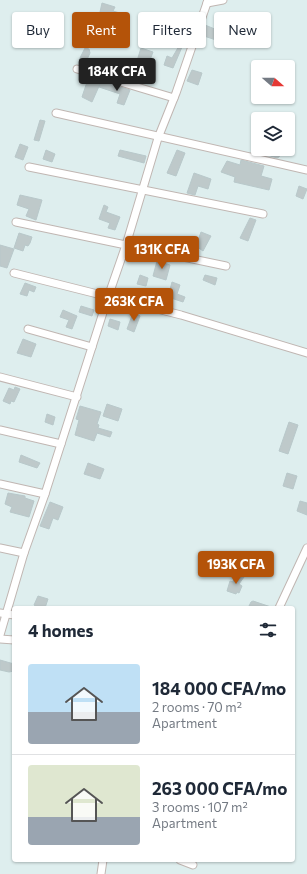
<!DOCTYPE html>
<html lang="en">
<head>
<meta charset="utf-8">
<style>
  :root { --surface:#fff; --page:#f2f2f3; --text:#1f2937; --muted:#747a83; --line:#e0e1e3; --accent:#b45309 }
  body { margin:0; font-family:Commissioner,sans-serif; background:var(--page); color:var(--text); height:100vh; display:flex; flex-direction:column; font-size:15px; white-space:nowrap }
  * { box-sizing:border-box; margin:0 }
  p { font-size:13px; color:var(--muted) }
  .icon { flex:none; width:22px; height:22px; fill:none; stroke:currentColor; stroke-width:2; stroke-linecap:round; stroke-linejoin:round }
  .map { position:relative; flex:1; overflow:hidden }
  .sheet { position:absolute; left:12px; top:606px; width:283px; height:256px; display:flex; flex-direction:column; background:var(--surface); border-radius:4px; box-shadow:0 1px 3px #0004 }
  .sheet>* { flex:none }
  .top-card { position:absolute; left:12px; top:12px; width:283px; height:36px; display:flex; gap:8px }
  .needle { width:26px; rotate:110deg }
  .tools { position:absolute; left:251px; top:60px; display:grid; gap:8px }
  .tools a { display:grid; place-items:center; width:44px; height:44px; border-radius:4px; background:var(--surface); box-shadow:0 1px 3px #0004; font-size:20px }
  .price { position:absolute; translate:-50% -34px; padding:0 9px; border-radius:4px; background:var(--accent); color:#fff; font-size:13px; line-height:26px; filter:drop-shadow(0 1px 2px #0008) }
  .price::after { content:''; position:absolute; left:50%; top:24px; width:12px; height:9px; margin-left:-6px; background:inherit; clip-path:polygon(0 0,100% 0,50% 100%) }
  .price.selected { background:#222; color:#fff }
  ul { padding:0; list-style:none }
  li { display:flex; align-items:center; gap:12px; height:100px; padding:0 16px }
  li+li { border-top:1px solid var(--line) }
  li span { display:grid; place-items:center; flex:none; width:112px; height:80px; border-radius:4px; color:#555 }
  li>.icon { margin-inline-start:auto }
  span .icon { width:48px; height:48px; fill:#fffc; stroke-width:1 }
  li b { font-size:17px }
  h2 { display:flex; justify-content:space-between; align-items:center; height:48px; padding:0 16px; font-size:17px }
  .chip { padding:0 14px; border-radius:4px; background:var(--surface); box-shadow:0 1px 3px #0004; font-size:14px; line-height:36px }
  .chip.selected { background:var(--accent); color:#fff }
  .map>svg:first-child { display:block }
</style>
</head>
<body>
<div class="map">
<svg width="307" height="874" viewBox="0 0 307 874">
  <rect width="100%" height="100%" fill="#deeeee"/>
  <g fill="#bec9ca" stroke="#b8c8ca">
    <polygon points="102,3 115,7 113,11 123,14 114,42 104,39 113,17 100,12"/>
    <polygon points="205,25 222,32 219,41 201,35"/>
    <polygon points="179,46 182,47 173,68 164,65 167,56 172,58"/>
    <polygon points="85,48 89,49 90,53 85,64 80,63 81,60 79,60"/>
    <polygon points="141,48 153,52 150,60 153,61 148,78 130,74 129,72 131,63 137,61"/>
    <polygon points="192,70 202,73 198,85 187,81"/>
    <polygon points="88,79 100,84 92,102 82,97"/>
    <polygon points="101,81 130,90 124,105 117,103 120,94 99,87"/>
    <polygon points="40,120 45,121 39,141 34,140"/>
    <polygon points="20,144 28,147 23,160 15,157"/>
    <polygon points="265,149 278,149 282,150 279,157 277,158 264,154"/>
    <polygon points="46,150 55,154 52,162 43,159"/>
    <polygon points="120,150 146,156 144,163 118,156"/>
    <polygon points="177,150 185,153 176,176 167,173"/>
    <polygon points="241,160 264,166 261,176 272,179 269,190 234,182 235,177 221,172 227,161 240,165"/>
    <polygon points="194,173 211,179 208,189 198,186 195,195 187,193"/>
    <polygon points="299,186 307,189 303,199 296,196"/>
    <polygon points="20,195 42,200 36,220 26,216 29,209 17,205"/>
    <polygon points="104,205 108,207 106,212 120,217 115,230 108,228 110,223 99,219"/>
    <polygon points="250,218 256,220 248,241 240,238"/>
    <polygon points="201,232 211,236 203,251 196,246"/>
    <polygon points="19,233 32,237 30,243 28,246 25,245 23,251 14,248"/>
    <polygon points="0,245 14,249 7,268 0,266"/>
    <polygon points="157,261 170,265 166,280 153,276"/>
    <polygon points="140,275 148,278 146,286 137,284"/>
    <polygon points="205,275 217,278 215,285 203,280"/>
    <polygon points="172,282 180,285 177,294 185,297 183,302 168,297"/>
    <polygon points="25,283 36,287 34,292 29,290 27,296 20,294"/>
    <polygon points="81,306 94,310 92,316 79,312"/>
    <polygon points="63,310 77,316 72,329 66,327 69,320 60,317"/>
    <polygon points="133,313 140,316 134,332 127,329"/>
    <polygon points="110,319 120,322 118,330 108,326"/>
    <polygon points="23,339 36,344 31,357 17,353"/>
    <polygon points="15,387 20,389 14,402 11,401 10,404 3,401 9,388 14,390"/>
    <polygon points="107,404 122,409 118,421 103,416"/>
    <polygon points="80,406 101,412 97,424 99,425 98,428 112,432 110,437 97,433 94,441 75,435 79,420 76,419"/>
    <polygon points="47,414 55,417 53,425 45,422"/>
    <polygon points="289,422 298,425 288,454 279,451"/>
    <polygon points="21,455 40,463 37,468 19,462"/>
    <polygon points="88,463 104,469 100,479 84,474"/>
    <polygon points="287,473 297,476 293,489 283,486"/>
    <polygon points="8,493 25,496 25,498 34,501 29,517 10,512 12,507 5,504"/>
    <polygon points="300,501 307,503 307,515 297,511"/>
    <polygon points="50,502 63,507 58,520 53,518 49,529 40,526"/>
    <polygon points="236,574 244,577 239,584 242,586 239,593 237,592 236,594 227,591 230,581 233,582"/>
    <polygon points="38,596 48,599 45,608 39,608 34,605"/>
    <polygon points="253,601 271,607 270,608 248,608 251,602"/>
    <polygon points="0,660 14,664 14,671 9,672 0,670"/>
  </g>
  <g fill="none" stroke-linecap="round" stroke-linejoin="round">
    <g stroke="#c0b6b2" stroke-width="9">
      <g id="minor">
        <polyline points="207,3 223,0"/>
        <polyline points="77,69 174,98"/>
        <polyline points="56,113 307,170"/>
        <polyline points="29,167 263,214"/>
        <polyline points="16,222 226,266"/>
        <polyline points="14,273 181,315 307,353"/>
        <polyline points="28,329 92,347"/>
        <polyline points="0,377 77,397"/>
        <polyline points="0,430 61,444"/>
        <polyline points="0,484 45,494"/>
        <polyline points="0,548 24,553"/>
        <polyline points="279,608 307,548"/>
        <polyline points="0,613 14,615"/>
        <polyline points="0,635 24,553 45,494 108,297 126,245 158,138 176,93 208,0"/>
        <polyline points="0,639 14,640"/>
        <polyline points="180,860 193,865"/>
        <polyline points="101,874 103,860"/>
      </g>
    </g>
    <use href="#minor" stroke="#fff" stroke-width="7"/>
  </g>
</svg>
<div class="tools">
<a><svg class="needle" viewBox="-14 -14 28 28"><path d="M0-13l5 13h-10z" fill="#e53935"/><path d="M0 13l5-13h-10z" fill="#747a83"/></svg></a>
<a><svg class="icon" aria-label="layers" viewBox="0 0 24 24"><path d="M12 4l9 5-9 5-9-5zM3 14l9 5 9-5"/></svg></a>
</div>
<b class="price selected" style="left:117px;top:92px">184K CFA</b>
<b class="price" style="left:162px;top:270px">131K CFA</b>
<b class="price" style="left:134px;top:322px">263K CFA</b>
<b class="price" style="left:236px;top:585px">193K CFA</b>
<div class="top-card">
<a class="chip">Buy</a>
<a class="chip selected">Rent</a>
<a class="chip">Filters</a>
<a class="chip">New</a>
</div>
<section class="sheet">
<h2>4 homes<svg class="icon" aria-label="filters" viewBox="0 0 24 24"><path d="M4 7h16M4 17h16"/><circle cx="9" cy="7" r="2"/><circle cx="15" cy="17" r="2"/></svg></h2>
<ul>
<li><span style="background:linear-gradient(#bfe0f5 60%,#9aa5b1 0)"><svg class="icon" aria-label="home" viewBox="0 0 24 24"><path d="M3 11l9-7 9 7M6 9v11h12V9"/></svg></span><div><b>184 000 CFA/mo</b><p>2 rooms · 70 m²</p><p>Apartment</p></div></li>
<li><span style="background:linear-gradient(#dfe7d0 65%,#9aa5b1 0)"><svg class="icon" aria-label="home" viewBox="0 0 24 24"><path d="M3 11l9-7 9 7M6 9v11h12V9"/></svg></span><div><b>263 000 CFA/mo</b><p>3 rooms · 107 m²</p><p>Apartment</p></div></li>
</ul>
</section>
</div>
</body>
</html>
